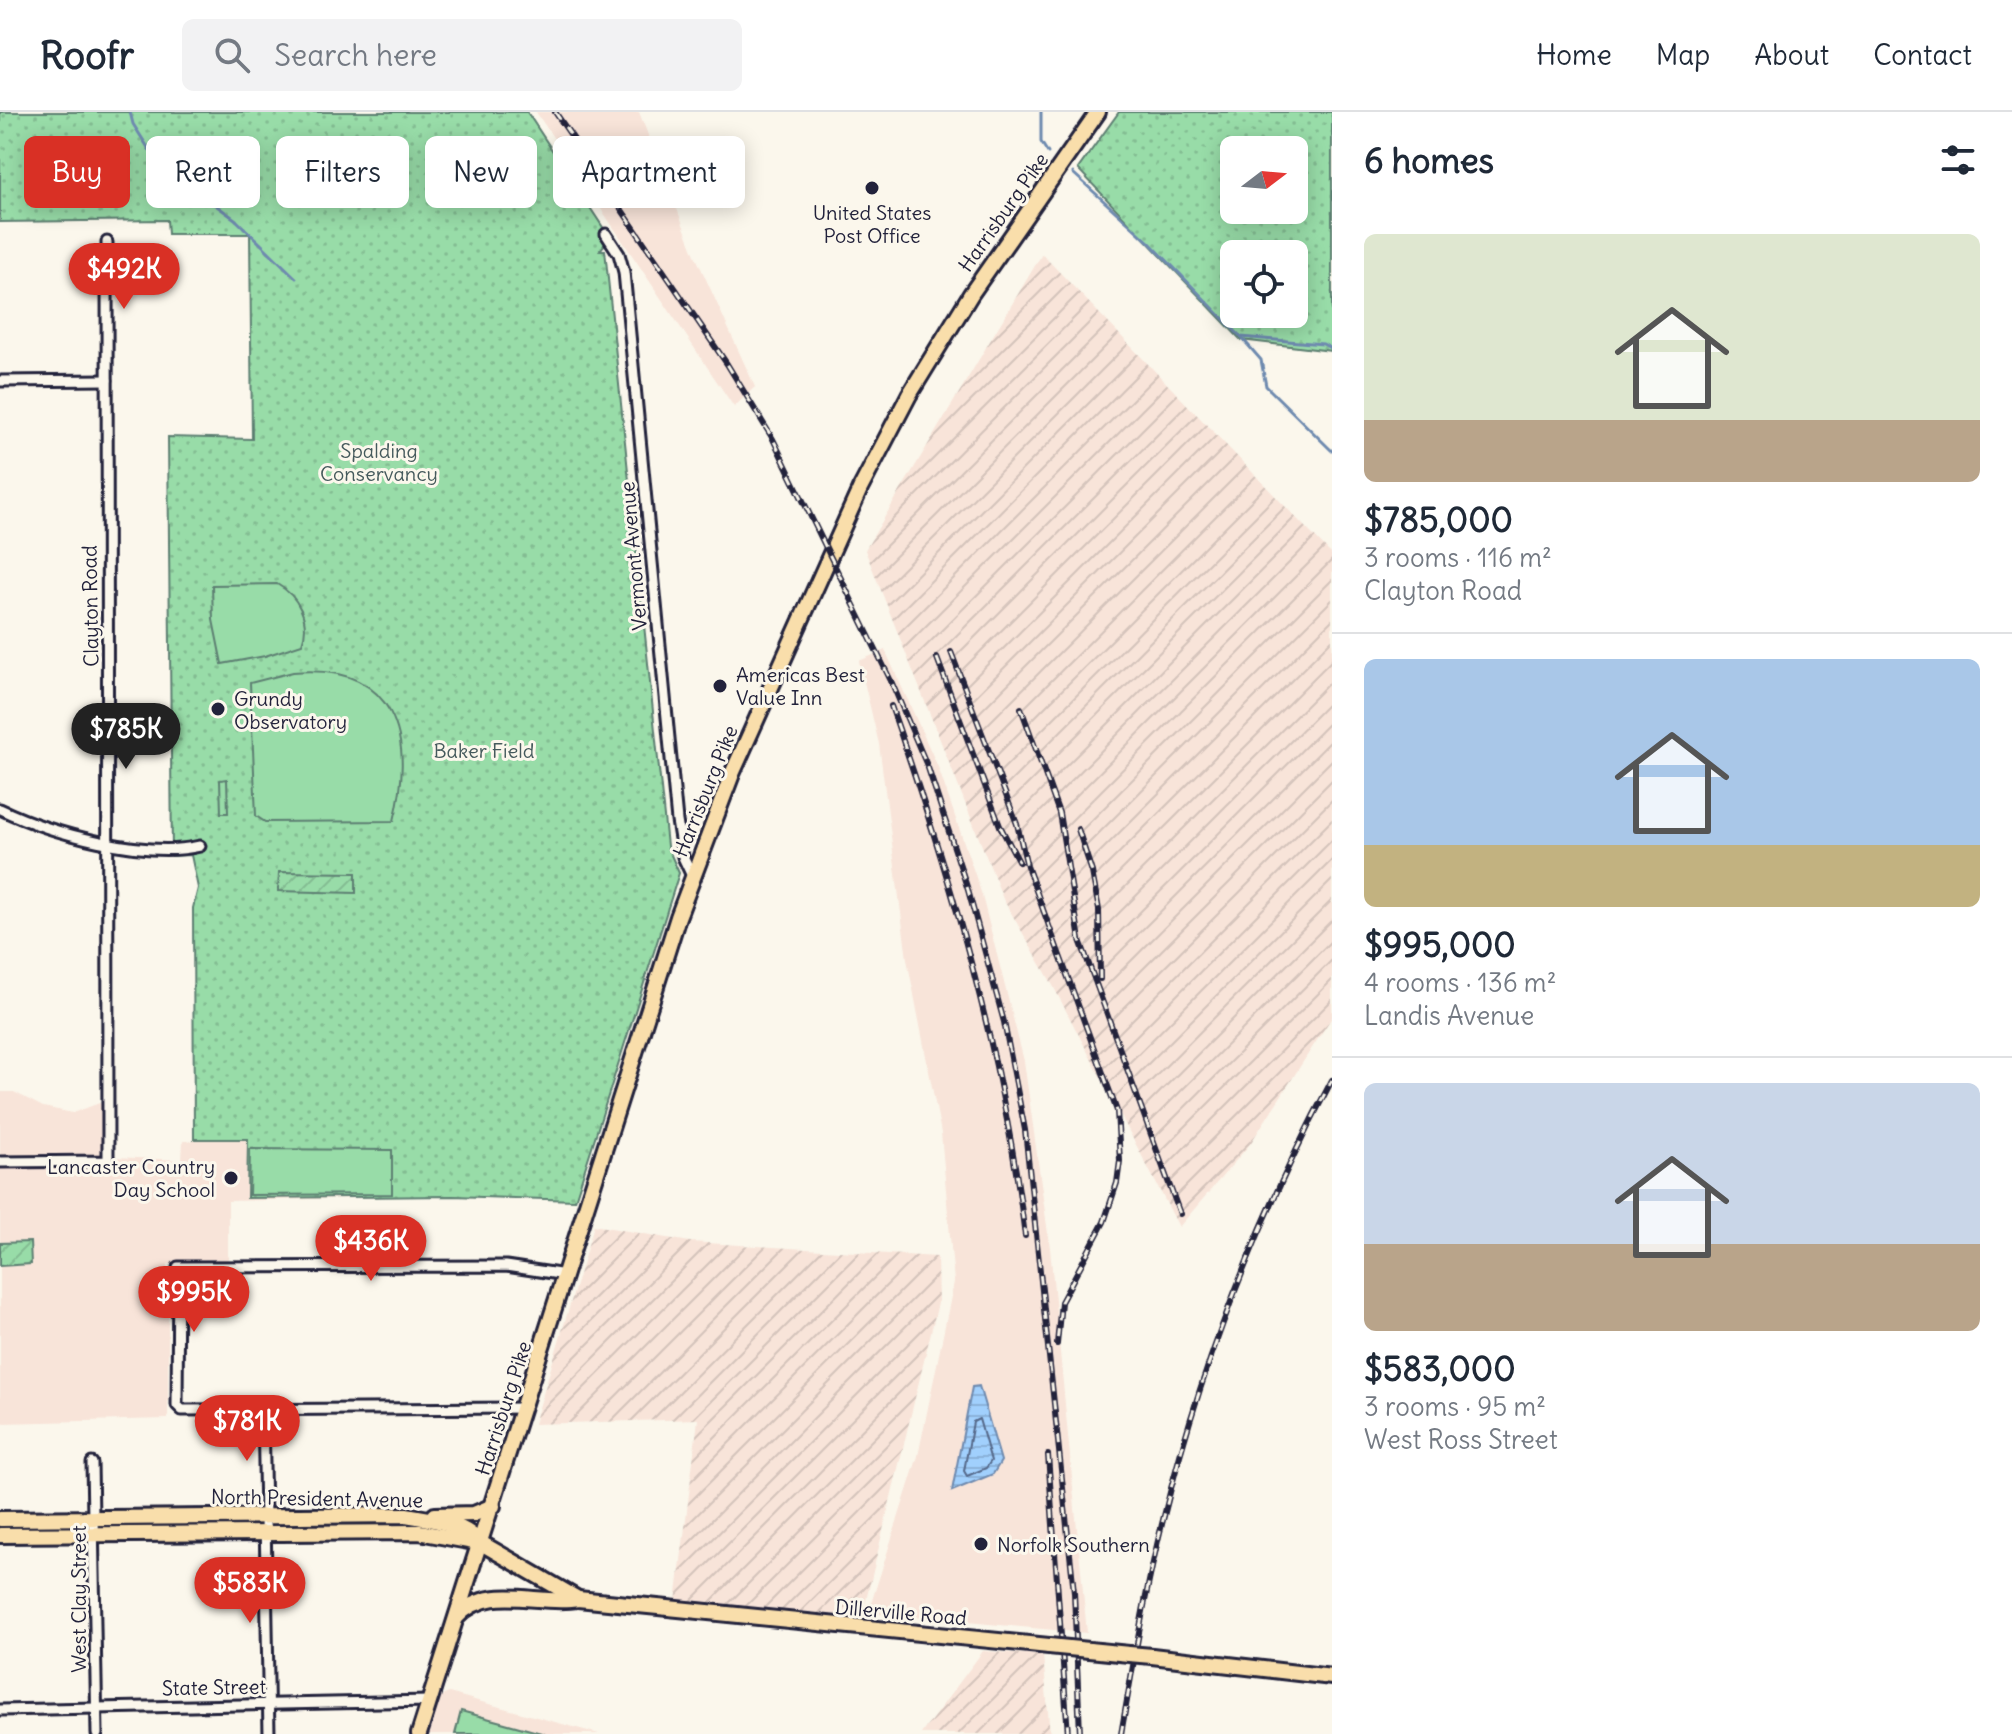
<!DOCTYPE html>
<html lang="en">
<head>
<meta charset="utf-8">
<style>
  :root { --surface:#fff; --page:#f2f2f3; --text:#1f2937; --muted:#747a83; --line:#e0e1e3; --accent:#d93025 }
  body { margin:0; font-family:Delius,sans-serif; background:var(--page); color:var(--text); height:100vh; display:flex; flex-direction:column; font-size:30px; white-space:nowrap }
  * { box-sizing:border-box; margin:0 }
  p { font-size:26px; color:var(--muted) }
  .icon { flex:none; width:44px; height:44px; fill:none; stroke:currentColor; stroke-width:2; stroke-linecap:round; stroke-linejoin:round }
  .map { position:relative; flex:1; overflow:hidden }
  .drawer { display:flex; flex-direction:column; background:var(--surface); width:680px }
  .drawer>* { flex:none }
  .banner { position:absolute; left:24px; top:24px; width:760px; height:72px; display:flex; gap:16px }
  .needle { width:52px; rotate:74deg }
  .controls { position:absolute; left:1220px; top:24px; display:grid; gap:16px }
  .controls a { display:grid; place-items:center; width:88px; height:88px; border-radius:12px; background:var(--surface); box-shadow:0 4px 20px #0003; font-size:40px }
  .price { position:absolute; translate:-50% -68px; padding:0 18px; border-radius:28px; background:var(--accent); color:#fff; font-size:26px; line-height:52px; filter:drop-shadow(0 2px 4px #0008) }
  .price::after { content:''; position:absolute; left:50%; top:48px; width:24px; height:18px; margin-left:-12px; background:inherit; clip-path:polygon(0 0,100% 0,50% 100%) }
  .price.on { background:#222; color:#fff }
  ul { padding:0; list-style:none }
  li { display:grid; align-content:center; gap:16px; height:424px; padding:0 32px }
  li+li { border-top:2px solid var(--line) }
  li span { display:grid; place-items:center; height:248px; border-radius:12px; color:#555 }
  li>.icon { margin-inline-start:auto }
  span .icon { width:144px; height:144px; fill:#fffc; stroke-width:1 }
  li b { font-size:34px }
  h2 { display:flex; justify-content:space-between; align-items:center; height:96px; padding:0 32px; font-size:34px }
  .chip { padding:0 28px; border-radius:12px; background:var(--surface); box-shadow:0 4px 20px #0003; font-size:28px; line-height:72px }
  .chip.on { background:var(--accent); color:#fff }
  header { display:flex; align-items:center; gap:48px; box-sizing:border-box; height:112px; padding:0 40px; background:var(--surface); border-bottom:2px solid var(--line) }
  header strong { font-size:38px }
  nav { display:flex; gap:44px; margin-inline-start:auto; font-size:28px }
  .search { width:560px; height:72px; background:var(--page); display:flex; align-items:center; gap:20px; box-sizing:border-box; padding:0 28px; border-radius:12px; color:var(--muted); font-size:30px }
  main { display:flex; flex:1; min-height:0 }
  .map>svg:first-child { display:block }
</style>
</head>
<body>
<header>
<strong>Roofr</strong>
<div class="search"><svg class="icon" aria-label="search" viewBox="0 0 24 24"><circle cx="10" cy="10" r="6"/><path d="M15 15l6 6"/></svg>Search here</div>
<nav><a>Home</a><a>Map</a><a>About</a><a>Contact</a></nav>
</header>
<main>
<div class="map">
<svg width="1332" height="1622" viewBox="0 0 1332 1622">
  <defs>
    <pattern id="industrial-furrows" width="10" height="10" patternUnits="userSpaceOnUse" patternTransform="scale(2)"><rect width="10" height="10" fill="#f8e4d9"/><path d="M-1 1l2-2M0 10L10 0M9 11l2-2" fill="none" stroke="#d4c3bb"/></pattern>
    <pattern id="grass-dots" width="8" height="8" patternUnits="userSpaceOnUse" patternTransform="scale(2)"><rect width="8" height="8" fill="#98dca8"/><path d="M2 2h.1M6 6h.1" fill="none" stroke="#83bc92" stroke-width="1.8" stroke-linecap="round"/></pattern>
    <pattern id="garden-furrows" width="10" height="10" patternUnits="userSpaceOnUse" patternTransform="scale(2)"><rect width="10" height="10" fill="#98dca8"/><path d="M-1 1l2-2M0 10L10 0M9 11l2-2" fill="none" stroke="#83bc92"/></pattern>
    <pattern id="water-rules" width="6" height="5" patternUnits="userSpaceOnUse" patternTransform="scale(2)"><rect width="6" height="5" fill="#a1d0fd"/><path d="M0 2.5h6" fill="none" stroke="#8ab2da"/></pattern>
  </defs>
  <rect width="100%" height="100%" fill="#fbf7ec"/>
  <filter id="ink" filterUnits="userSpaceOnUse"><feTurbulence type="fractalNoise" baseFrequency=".0125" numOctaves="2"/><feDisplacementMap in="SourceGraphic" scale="16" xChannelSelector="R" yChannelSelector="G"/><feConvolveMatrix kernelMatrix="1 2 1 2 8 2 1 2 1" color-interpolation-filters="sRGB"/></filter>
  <g filter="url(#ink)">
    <g fill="#f8e4d9">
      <polygon points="536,0 639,0 695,143 755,275 734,295"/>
      <polygon points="885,538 938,655 981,780 1024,949 1050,1136 1087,1521 868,1501 918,1344 954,1170 941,1021 907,847 879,632 859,549"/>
      <polygon points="193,796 453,1084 228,1089 228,1149 168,1152 168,1307 0,1311 0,980 14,980 43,995 73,1001 102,990 102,1039 114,1045 182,1048 183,1029 193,1029"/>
      <polygon points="449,1581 599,1622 419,1622 430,1589"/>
    </g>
    <g fill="url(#industrial-furrows)">
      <polygon points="1042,142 1332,443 1332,905 1250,1032 1179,1115 1050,868 1003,787 865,438"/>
      <polygon points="594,1113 690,1130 937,1145 938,1191 862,1505 676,1490 698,1307 534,1312"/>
      <polygon points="983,1539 1043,1543 1050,1622 921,1622"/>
    </g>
    <g fill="url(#grass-dots)" stroke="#5d7f72" stroke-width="2" fill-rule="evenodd">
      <polygon points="0,0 527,0 610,126 600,138 605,138 667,734 679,761 575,1088 453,1084 247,1086 248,1027 194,1027 193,796 198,776 191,743 172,744 168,325 252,327 250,122 168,122 167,108 0,110"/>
      <path d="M1119,0h213v239l-91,-11 -163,-171zM1294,38v60h-60v-60zM1294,142v60h-60v-60z"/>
    </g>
    <g fill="url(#garden-furrows)" stroke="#5d7f72" stroke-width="2">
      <polygon points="279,760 356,761 356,781 278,779"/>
      <polygon points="30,1130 31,1152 0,1154 0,1131"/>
    </g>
    <g fill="#98dca8" stroke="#5d7f72" stroke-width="2">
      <path d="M277,472c21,12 34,36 25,60l-37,12 -43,8 -9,-44 -1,-35z"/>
      <path d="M293,560c103,-9 122,65 101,149l-129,1 -9,-6 -6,-133z"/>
      <polygon points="227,667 228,701 221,701 220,668"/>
      <polygon points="250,1037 392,1038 392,1082 249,1083"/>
      <polygon points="461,1599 545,1622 455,1622"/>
    </g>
    <polygon fill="url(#water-rules)" stroke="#6e8aaf" stroke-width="2" points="979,1274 1001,1349 993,1362 952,1379 972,1275"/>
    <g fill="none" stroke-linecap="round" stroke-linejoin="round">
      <polygon stroke="#556889" stroke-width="2" points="979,1307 991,1349 986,1356 967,1364 964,1359 973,1310"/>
      <g stroke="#6e8aaf" stroke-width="3">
        <polyline points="130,0 133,12 175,78 214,92 235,107 296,166"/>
        <polyline points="1041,0 1041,30 1048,41"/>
        <polyline points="1073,61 1149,130 1241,225 1261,248 1266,274 1332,339"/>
        <polyline points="1241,225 1323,232 1332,237"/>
      </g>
      <g stroke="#22223b" stroke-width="15">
        <g id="street">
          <polyline points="606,122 619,142 624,160 677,709 683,745 692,764"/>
          <polyline points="0,269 107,268"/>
          <path d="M0,697c50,24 145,50 200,37"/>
          <polyline points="0,1050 108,1049 107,130"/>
          <polyline points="524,1296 182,1298 177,1293 178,1155 506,1154 566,1163"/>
          <polyline points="263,1298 269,1622"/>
          <polyline points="92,1351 97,1622"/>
          <polyline points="0,1598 430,1589"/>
        </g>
      </g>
      <g stroke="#22223b" stroke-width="20">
        <g id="primary">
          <polyline points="435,1403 474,1402 493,1394"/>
          <path d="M0,1407l406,-4c28,5 55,7 75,28l97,56 471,47"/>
          <polyline points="0,1423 419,1420 474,1430"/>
          <path d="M457,1505c32,-35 80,-11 121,-18"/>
          <polyline points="1089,1538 1129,1542"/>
          <polyline points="1152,1544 1332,1565"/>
          <polyline points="419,1622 678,805 732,662 860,377 909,283 971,182 1098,0"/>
        </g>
      </g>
      <use href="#street" stroke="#fbf7ec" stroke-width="9"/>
      <use href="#primary" stroke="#f9deab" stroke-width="14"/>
      <g stroke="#22223b" stroke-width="6">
        <g id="rail">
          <polyline points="555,0 727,252 773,327 891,569 928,656 968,778 1004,910 1025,1018 1074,1480 1080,1622"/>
          <polyline points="951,540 1017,712 1027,754 1117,999 1120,1049 1117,1071 1104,1110 1061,1190 1057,1232"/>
          <polyline points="937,546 1000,714 1019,750"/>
          <path d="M891,594c60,172 112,348 134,530"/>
          <polyline points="1021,596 1059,701 1080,828 1180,1102"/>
          <polyline points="1078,717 1092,760 1099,798 1100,867"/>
          <polyline points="1048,1343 1068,1622"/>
          <path d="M1121,1622c13,-72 24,-143 42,-214 37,-152 95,-301 169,-440"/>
        </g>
      </g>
      <use href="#rail" stroke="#fbf7ec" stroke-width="3" stroke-dasharray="9" stroke-linecap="butt"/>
      <g stroke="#22223b" stroke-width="20" stroke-linecap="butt">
        <g id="primary-bridge">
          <polyline points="1049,1534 1089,1538"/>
          <polyline points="1129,1542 1152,1544"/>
        </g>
      </g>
      <use href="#primary-bridge" stroke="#f9deab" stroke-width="14"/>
    </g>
  </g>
  <g fill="#22223b" stroke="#fbf7ec" stroke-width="3">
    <circle cx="872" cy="76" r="8"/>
    <circle cx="720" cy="574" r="8"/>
    <circle cx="218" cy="597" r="8"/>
    <circle cx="231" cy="1066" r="8"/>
    <circle cx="981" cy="1432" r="8"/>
  </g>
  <g text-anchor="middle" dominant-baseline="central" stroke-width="6" stroke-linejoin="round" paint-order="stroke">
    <g font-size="20" fill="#22223b" stroke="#fbf7ec" text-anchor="start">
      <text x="872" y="100" text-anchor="middle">United States<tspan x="872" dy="23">Post Office</tspan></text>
      <text x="736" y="562">Americas Best<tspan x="736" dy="23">Value Inn</tspan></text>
      <text x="234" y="586">Grundy<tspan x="234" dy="23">Observatory</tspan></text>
      <text x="215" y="1054" text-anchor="end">Lancaster Country<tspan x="215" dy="23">Day School</tspan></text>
      <text x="997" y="1432">Norfolk Southern</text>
    </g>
    <g font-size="20" fill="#22223b" stroke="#fbf7ec">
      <text transform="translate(1003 100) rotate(-55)">Harrisburg Pike</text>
      <text transform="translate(633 444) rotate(-95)">Vermont Avenue</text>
      <text transform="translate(90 494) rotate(-91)">Clayton Road</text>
      <text transform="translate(705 679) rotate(-68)">Harrisburg Pike</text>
      <text transform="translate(503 1296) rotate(-72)">Harrisburg Pike</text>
      <text transform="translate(317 1386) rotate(1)">North President Avenue</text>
      <text transform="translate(78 1487) rotate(-90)">West Clay Street</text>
      <text transform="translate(901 1500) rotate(5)">Dillerville Road</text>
      <text transform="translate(214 1575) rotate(-1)">State Street</text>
    </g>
    <g font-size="20" fill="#455a5c" stroke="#fbf7ec">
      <text x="379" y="338">Spalding<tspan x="379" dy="23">Conservancy</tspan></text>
      <text x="484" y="638">Baker Field</text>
    </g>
  </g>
</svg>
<div class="controls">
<a><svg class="needle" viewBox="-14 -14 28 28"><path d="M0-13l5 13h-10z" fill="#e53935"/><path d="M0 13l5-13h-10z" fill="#747a83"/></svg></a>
<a><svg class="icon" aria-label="locate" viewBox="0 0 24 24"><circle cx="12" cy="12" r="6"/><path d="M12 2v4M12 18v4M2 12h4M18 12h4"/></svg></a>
</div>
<b class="price" style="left:124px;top:199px">$492K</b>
<b class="price on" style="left:126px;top:659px">$785K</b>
<b class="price" style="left:371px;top:1171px">$436K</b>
<b class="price" style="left:194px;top:1222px">$995K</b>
<b class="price" style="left:247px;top:1351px">$781K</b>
<b class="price" style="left:250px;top:1513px">$583K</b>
<div class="banner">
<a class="chip on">Buy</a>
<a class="chip">Rent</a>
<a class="chip">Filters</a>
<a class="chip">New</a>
<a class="chip">Apartment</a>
</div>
</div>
<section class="drawer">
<h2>6 homes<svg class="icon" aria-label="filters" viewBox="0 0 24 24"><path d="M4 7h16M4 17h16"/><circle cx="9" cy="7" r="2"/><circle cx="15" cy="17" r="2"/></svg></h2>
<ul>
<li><span style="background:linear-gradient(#dfe7d0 75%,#b9a48a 0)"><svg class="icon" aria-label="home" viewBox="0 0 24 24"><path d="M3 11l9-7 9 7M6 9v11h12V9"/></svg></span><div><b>$785,000</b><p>3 rooms · 116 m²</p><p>Clayton Road</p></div></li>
<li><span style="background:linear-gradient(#a9c7e8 75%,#c2b280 0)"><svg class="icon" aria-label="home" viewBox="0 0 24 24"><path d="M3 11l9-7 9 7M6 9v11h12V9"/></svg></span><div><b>$995,000</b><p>4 rooms · 136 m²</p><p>Landis Avenue</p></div></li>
<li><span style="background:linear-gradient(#c9d6e8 65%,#b9a48a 0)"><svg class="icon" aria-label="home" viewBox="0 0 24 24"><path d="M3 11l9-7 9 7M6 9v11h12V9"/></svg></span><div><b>$583,000</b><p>3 rooms · 95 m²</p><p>West Ross Street</p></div></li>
</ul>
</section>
</main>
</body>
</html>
